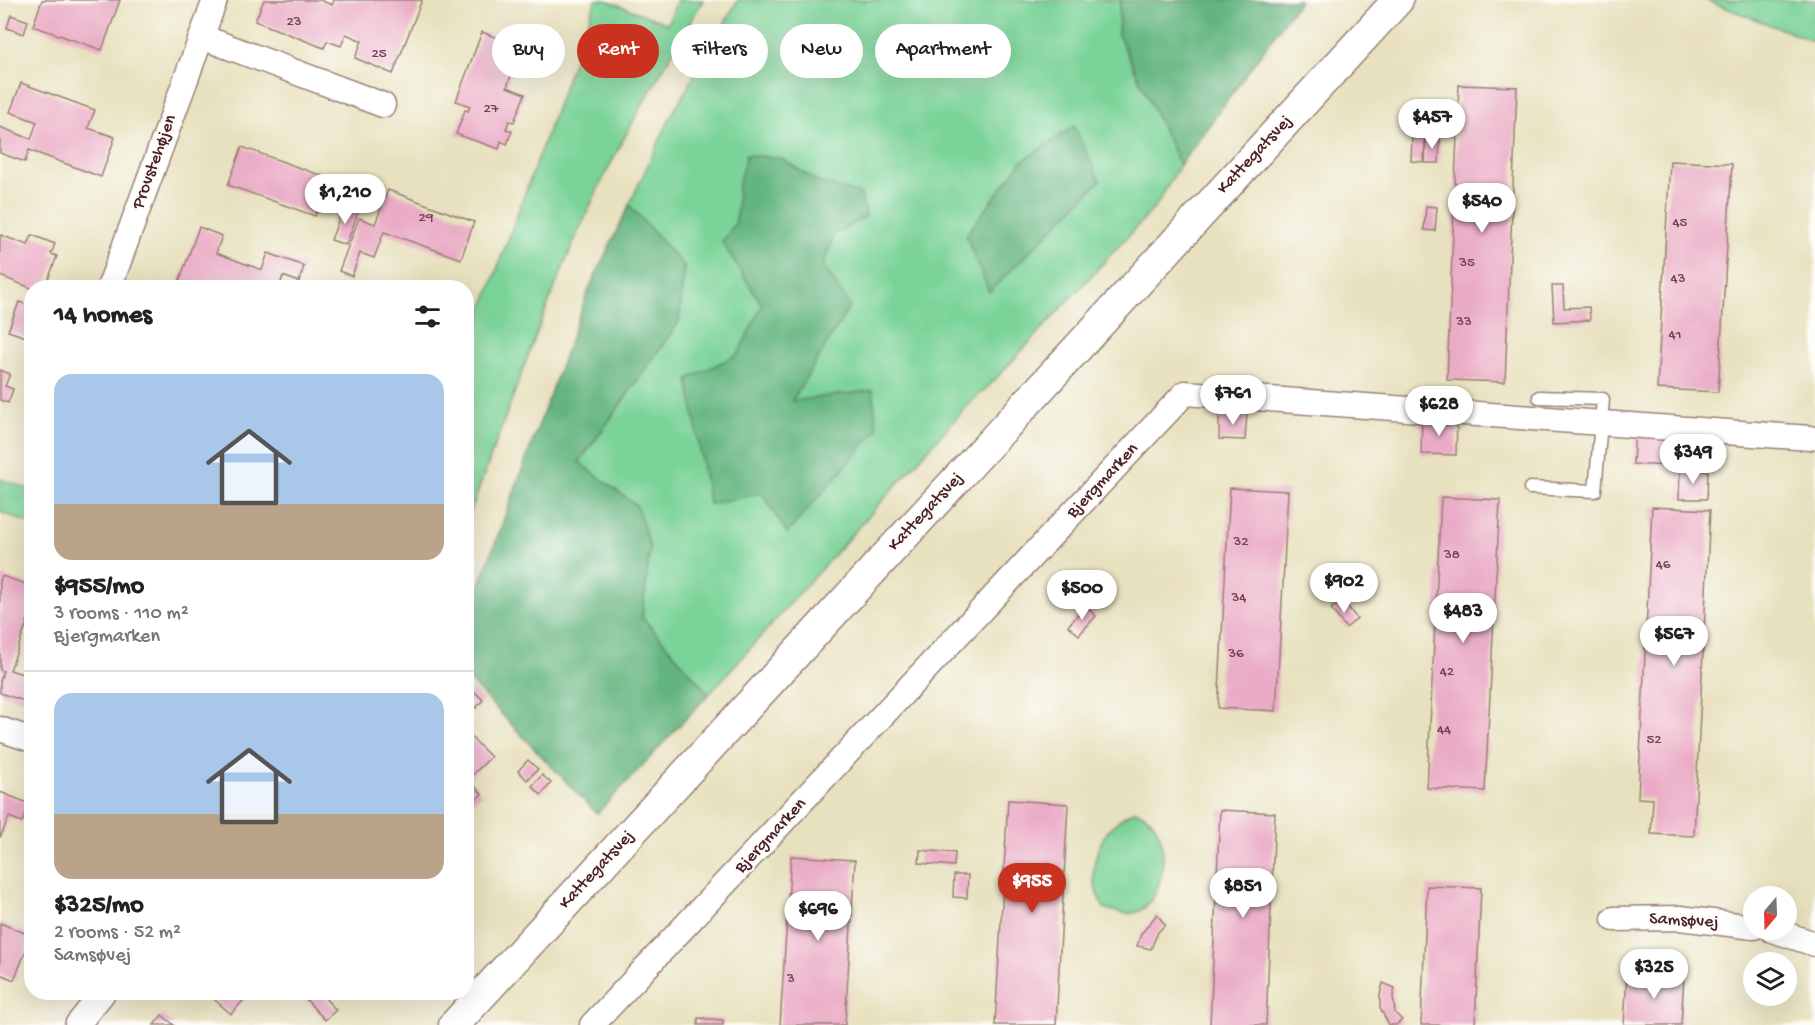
<!DOCTYPE html>
<html lang="en">
<head>
<meta charset="utf-8">
<style>
  :root { --surface:#fff; --page:#f6f6f6; --text:#222; --muted:#767676; --line:#e0e0e0; --accent:#c8321e }
  body { margin:0; font-family:"Gochi Hand",sans-serif; background:var(--page); color:var(--text); height:100vh; display:flex; flex-direction:column; font-size:22px; white-space:nowrap }
  * { box-sizing:border-box; margin:0 }
  p { font-size:20px; color:var(--muted) }
  .icon { flex:none; width:33px; height:33px; fill:none; stroke:currentColor; stroke-width:2; stroke-linecap:round; stroke-linejoin:round }
  .map { position:relative; flex:1; overflow:hidden }
  .side { position:absolute; left:24px; top:280px; width:450px; height:720px; display:flex; flex-direction:column; background:var(--surface); border-radius:24px; box-shadow:0 6px 24px #0002 }
  .side>* { flex:none }
  .guide { position:absolute; left:492px; top:24px; width:570px; height:54px; display:flex; gap:12px }
  .needle { width:39px; rotate:199deg }
  .fabs { position:absolute; left:1743px; top:886px; display:grid; gap:12px }
  .fabs a { display:grid; place-items:center; width:54px; height:54px; border-radius:50%; background:var(--surface); box-shadow:0 6px 24px #0002; font-size:30px }
  .price { position:absolute; translate:-50% -51px; padding:0 14px; border-radius:21px; background:#fff; color:#222; font-size:20px; line-height:39px; filter:drop-shadow(0 2px 3px #0008) }
  .price::after { content:''; position:absolute; left:50%; top:36px; width:18px; height:14px; margin-left:-9px; background:inherit; clip-path:polygon(0 0,100% 0,50% 100%) }
  .price.active { background:var(--accent); color:#fff }
  ul { padding:0; list-style:none }
  li { display:grid; align-content:center; gap:12px; height:318px; padding:0 30px }
  li+li { border-top:2px solid var(--line) }
  li span { display:grid; place-items:center; height:186px; border-radius:18px; color:#555 }
  li>.icon { margin-inline-start:auto }
  span .icon { width:108px; height:108px; fill:#fffc; stroke-width:1 }
  li b { font-size:26px }
  h2 { display:flex; justify-content:space-between; align-items:center; height:72px; padding:0 30px; font-size:26px }
  .pill { padding:0 21px; border-radius:27px; background:var(--surface); box-shadow:0 6px 24px #0002; font-size:21px; line-height:54px }
  .pill.active { background:var(--accent); color:#fff }
  .map>svg:first-child { display:block }
</style>
</head>
<body>
<div class="map">
<svg width="1815" height="1025" viewBox="0 0 1815 1025">
  <rect width="100%" height="100%" fill="#fdfcf7"/>
  <filter id="ink" filterUnits="userSpaceOnUse"><feTurbulence type="fractalNoise" baseFrequency=".0167" numOctaves="2"/><feDisplacementMap in="SourceGraphic" scale="12" xChannelSelector="R" yChannelSelector="G"/><feConvolveMatrix kernelMatrix="1 2 1 2 8 2 1 2 1" color-interpolation-filters="sRGB"/></filter>
  <filter id="wash" filterUnits="userSpaceOnUse"><feTurbulence type="fractalNoise" baseFrequency=".008" numOctaves="4" result="noise"/><feDisplacementMap in="SourceGraphic" scale="24" xChannelSelector="R" yChannelSelector="G"/><feGaussianBlur stdDeviation="1.35" result="paint"/><feColorMatrix in="noise" values="0 0 0 0 0 0 0 0 0 0 0 0 0 0 0 0 0 1.4 0 .05"/><feComposite in="paint" operator="in"/></filter>
  <g filter="url(#wash)">
    <rect width="100%" height="100%" fill="#e8e1bf"/>
    <g fill="#7ad398" stroke="#627962" stroke-width="1.5">
      <path d="M596,0h10l62,24 9,-24h26c-36,62 -73,123 -104,187 -52,108 -90,222 -132,334v-170z"/>
      <polygon points="738,0 1120,0 1118,34 1180,165 1156,206 990,385 969,404 709,694 642,617 650,547 579,463 679,322 684,266 629,205 671,116"/>
      <polygon points="1705,0 1815,0 1815,42"/>
      <polygon points="0,479 31,490 31,524 0,512"/>
      <path d="M1134,811c42,7 34,89 3,101 -11,4 -22,-1 -33,-4 -22,-36 -7,-79 30,-97z"/>
    </g>
    <g fill="#63b580" stroke="#566a56" stroke-width="1.5">
      <polygon points="1120,0 1300,0 1180,165 1118,34"/>
      <polygon points="1074,126 1100,181 989,292 966,235 1021,162"/>
      <polygon points="746,155 781,158 818,182 861,194 866,216 834,235 823,265 850,306 792,401 873,390 877,430 787,533 762,493 709,504 688,379 738,354 762,305 722,242 736,222 738,186"/>
      <polygon points="629,205 684,266 679,322 579,462 637,506 650,547 642,617 709,694 597,814 467,678 467,619 589,289"/>
    </g>
    <g id="blocks">
      <g fill="#eaabc6">
        <polygon points="42,0 120,0 102,50 33,26"/>
        <polygon points="264,0 320,0 332,5 334,0 422,0 393,74 355,58 362,41 346,34 341,46 327,41 324,48 255,21"/>
        <polygon points="11,15 28,21 24,34 7,28"/>
        <polygon points="482,32 521,47 520,50 535,55 529,72 514,67 507,87 525,94 514,122 509,121 506,129 512,131 507,144 501,141 499,149 456,134 465,110 468,111 470,106 456,101"/>
        <polygon points="21,83 95,110 88,128 115,137 101,177 29,150 25,162 0,153 0,127 31,139 37,122 10,112"/>
        <polygon points="1459,85 1517,87 1505,382 1447,380"/>
        <polygon points="1412,137 1425,138 1424,162 1411,161"/>
        <polygon points="1426,138 1440,138 1439,163 1425,163"/>
        <polygon points="242,147 328,178 315,216 228,185"/>
        <polygon points="1670,161 1732,164 1718,392 1657,389"/>
        <polygon points="388,190 474,222 461,259 384,232 374,258 360,253 352,276 339,271 359,218 375,224"/>
        <polygon points="344,205 359,210 346,245 331,240"/>
        <polygon points="1426,206 1437,207 1435,231 1424,230"/>
        <polygon points="199,227 222,236 216,253 262,270 268,253 304,266 299,282 283,276 279,288 196,288 179,282"/>
        <polygon points="0,235 28,245 32,235 55,244 51,254 57,256 45,288 31,288 0,276"/>
        <polygon points="1552,286 1563,286 1564,308 1589,307 1590,320 1554,322"/>
        <polygon points="19,302 32,306 32,339 8,331"/>
        <polygon points="0,370 10,374 5,386 13,389 8,403 0,400"/>
        <polygon points="1219,412 1247,413 1245,440 1219,439"/>
        <polygon points="1422,419 1457,420 1456,455 1421,454"/>
        <polygon points="1635,429 1671,431 1669,466 1633,464"/>
        <polygon points="1680,470 1708,471 1707,499 1679,499"/>
        <polygon points="1230,488 1288,491 1276,711 1218,708"/>
        <polygon points="1441,497 1500,500 1485,791 1427,788"/>
        <polygon points="1652,507 1710,510 1694,836 1651,834 1653,799 1638,798"/>
        <polygon points="2,576 32,586 32,609 10,670 32,677 30,703 0,693 0,681 3,671 0,670 0,581"/>
        <polygon points="1343,600 1357,619 1346,628 1331,609"/>
        <polygon points="1085,606 1096,616 1079,635 1068,626"/>
        <polygon points="473,690 483,700 476,708 466,699 466,696"/>
        <polygon points="466,732 491,757 466,781"/>
        <polygon points="528,760 538,769 527,780 518,771"/>
        <polygon points="542,775 551,783 541,795 532,786"/>
        <polygon points="472,783 482,794 472,803 466,797 466,789"/>
        <polygon points="0,792 30,804 22,822 9,817 0,838"/>
        <polygon points="1008,800 1068,804 1056,1025 995,1025"/>
        <polygon points="1220,810 1275,813 1266,1025 1210,1025"/>
        <polygon points="920,850 955,853 954,866 919,863"/>
        <polygon points="791,856 855,860 845,1025 780,1025"/>
        <polygon points="954,875 968,875 967,898 953,897"/>
        <polygon points="1427,886 1481,888 1475,1025 1421,1025"/>
        <polygon points="1157,914 1165,925 1158,932 1151,949 1137,946 1141,934"/>
        <polygon points="0,923 32,936 14,980 0,974"/>
        <polygon points="1627,973 1684,976 1681,1025 1624,1025"/>
        <polygon points="1383,983 1395,988 1393,996 1395,1013 1402,1020 1396,1025 1389,1025 1380,1008 1380,995"/>
        <polygon points="207,993 250,993 231,1014"/>
        <polygon points="300,993 320,993 336,1010 325,1020"/>
        <polygon points="162,1015 174,1025 154,1025"/>
        <polygon points="698,1018 723,1020 723,1025 698,1025"/>
      </g>
    </g>
  </g>
  <g filter="url(#ink)">
    <use href="#blocks" fill-opacity="0" stroke="#998075" stroke-width="1.5"/>
    <g fill="none" stroke-linecap="round" stroke-linejoin="round">
      <g stroke="#998075" stroke-width="15">
        <polyline id="service" points="1530,488 1595,491 1603,399 1539,397"/>
      </g>
      <g stroke="#998075" stroke-width="27">
        <g id="minor">
          <polyline points="202,37 383,105"/>
          <polyline points="109,288 215,0"/>
          <polyline points="0,729 32,740"/>
          <polyline points="1614,919 1680,918 1754,927"/>
          <polyline points="1772,930 1815,944"/>
          <polyline points="77,1025 103,993"/>
          <polyline points="592,1025 1185,393 1810,438"/>
        </g>
      </g>
      <g stroke="#998075" stroke-width="33">
        <polyline id="tertiary" points="454,1025 1398,0"/>
      </g>
      <use href="#service" stroke="#fff" stroke-width="12"/>
      <use href="#minor" stroke="#fff" stroke-width="24"/>
      <use href="#tertiary" stroke="#fff" stroke-width="30"/>
    </g>
  </g>
  <g text-anchor="middle" dominant-baseline="central" stroke-width="4.5" stroke-linejoin="round" paint-order="stroke">
    <g font-size="15" fill="#724252">
      <text x="294" y="22">23</text>
      <text x="379" y="54">25</text>
      <text x="491" y="109">27</text>
      <text x="426" y="218">29</text>
      <text x="1680" y="223">45</text>
      <text x="1467" y="263">35</text>
      <text x="1678" y="279">43</text>
      <text x="1464" y="322">33</text>
      <text x="1675" y="335">41</text>
      <text x="1241" y="542">32</text>
      <text x="1452" y="555">38</text>
      <text x="1663" y="565">46</text>
      <text x="1239" y="598">34</text>
      <text x="1236" y="654">36</text>
      <text x="1447" y="672">42</text>
      <text x="1444" y="730">44</text>
      <text x="1654" y="740">52</text>
      <text x="791" y="979">3</text>
    </g>
    <g font-size="18" fill="#4a1f2b" stroke="#fdfcf7">
      <text transform="translate(1255 155) rotate(-47)">Kattegatsvej</text>
      <text transform="translate(155 162) rotate(-70)">Provstehøjen</text>
      <text transform="translate(1103 481) rotate(-47)">Bjergmarken</text>
      <text transform="translate(926 512) rotate(-47)">Kattegatsvej</text>
      <text transform="translate(771 836) rotate(-47)">Bjergmarken</text>
      <text transform="translate(597 870) rotate(-47)">Kattegatsvej</text>
      <text transform="translate(1684 921) rotate(3)">Samsøvej</text>
    </g>
  </g>
</svg>
<div class="fabs">
<a><svg class="needle" viewBox="-14 -14 28 28"><path d="M0-13l5 13h-10z" fill="#e53935"/><path d="M0 13l5-13h-10z" fill="#767676"/></svg></a>
<a><svg class="icon" aria-label="layers" viewBox="0 0 24 24"><path d="M12 4l9 5-9 5-9-5zM3 14l9 5 9-5"/></svg></a>
</div>
<b class="price" style="left:1432px;top:150px">$457</b>
<b class="price" style="left:345px;top:225px">$1,210</b>
<b class="price" style="left:1482px;top:234px">$540</b>
<b class="price" style="left:1233px;top:426px">$761</b>
<b class="price" style="left:1439px;top:437px">$628</b>
<b class="price" style="left:1693px;top:485px">$349</b>
<b class="price" style="left:1344px;top:614px">$902</b>
<b class="price" style="left:1082px;top:621px">$500</b>
<b class="price" style="left:1463px;top:644px">$483</b>
<b class="price" style="left:1674px;top:667px">$567</b>
<b class="price active" style="left:1032px;top:914px">$955</b>
<b class="price" style="left:1243px;top:919px">$851</b>
<b class="price" style="left:818px;top:942px">$696</b>
<b class="price" style="left:1654px;top:1000px">$325</b>
<div class="guide">
<a class="pill">Buy</a>
<a class="pill active">Rent</a>
<a class="pill">Filters</a>
<a class="pill">New</a>
<a class="pill">Apartment</a>
</div>
<section class="side">
<h2>14 homes<svg class="icon" aria-label="filters" viewBox="0 0 24 24"><path d="M4 7h16M4 17h16"/><circle cx="9" cy="7" r="2"/><circle cx="15" cy="17" r="2"/></svg></h2>
<ul>
<li><span style="background:linear-gradient(#a9c7e8 70%,#b9a48a 0)"><svg class="icon" aria-label="home" viewBox="0 0 24 24"><path d="M3 11l9-7 9 7M6 9v11h12V9"/></svg></span><div><b>$955/mo</b><p>3 rooms · 110 m²</p><p>Bjergmarken</p></div></li>
<li><span style="background:linear-gradient(#a9c7e8 65%,#b9a48a 0)"><svg class="icon" aria-label="home" viewBox="0 0 24 24"><path d="M3 11l9-7 9 7M6 9v11h12V9"/></svg></span><div><b>$325/mo</b><p>2 rooms · 52 m²</p><p>Samsøvej</p></div></li>
</ul>
</section>
</div>
</body>
</html>
